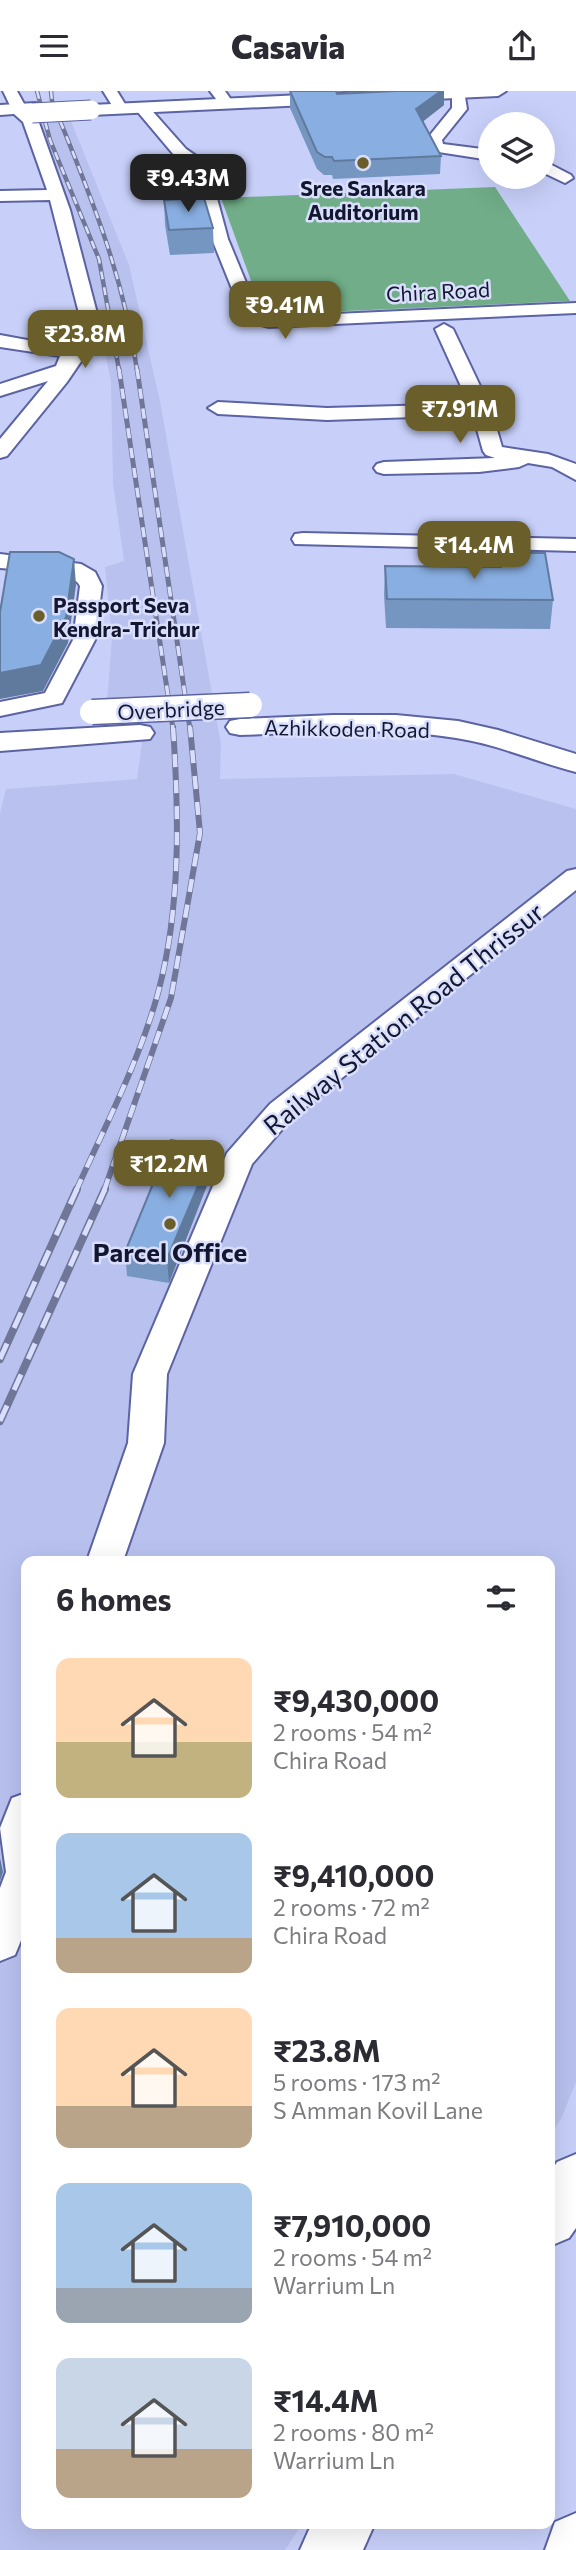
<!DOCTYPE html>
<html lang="en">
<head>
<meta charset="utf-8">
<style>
  :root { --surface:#fff; --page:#f7f7f7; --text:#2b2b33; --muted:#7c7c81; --accent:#6a5f2b }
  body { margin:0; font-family:Commissioner,sans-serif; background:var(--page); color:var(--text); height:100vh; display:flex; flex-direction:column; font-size:26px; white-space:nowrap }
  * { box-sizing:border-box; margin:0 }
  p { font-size:23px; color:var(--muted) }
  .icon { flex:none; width:38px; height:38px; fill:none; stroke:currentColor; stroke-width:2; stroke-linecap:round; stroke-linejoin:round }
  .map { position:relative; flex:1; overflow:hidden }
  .details { position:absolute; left:21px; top:1465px; width:534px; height:973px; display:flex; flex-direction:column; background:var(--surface); border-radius:14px; box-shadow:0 7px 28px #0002 }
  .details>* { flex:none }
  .fabs { position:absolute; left:478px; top:21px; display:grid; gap:14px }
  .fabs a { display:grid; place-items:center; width:77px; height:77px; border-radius:50%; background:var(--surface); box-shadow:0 7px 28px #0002; font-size:35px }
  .price { position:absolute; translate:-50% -60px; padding:0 16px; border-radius:14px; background:var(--accent); color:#fff; font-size:23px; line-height:46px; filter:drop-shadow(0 2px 4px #0008) }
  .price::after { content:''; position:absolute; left:50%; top:42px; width:21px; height:16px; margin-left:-10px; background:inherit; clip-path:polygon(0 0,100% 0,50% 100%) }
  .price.active { background:#222; color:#fff }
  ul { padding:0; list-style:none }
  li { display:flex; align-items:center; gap:21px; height:175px; padding:0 35px }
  li span { display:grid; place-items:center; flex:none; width:196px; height:140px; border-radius:14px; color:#555 }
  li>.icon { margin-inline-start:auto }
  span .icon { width:84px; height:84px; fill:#fffc; stroke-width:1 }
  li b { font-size:30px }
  h2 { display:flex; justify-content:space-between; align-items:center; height:84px; padding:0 35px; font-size:30px }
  header { display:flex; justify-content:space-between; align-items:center; height:91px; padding:0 35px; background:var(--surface); font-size:32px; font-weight:800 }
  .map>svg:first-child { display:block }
</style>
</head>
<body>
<header><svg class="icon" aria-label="menu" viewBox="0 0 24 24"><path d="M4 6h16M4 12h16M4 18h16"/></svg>Casavia<svg class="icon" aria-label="share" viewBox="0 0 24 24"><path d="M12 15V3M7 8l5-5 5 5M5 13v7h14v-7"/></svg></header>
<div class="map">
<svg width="576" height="2459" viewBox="0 0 576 2459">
  <rect width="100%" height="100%" fill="#c8d0fa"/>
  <polygon fill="#b9c2ef" points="69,25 129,174 160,310 221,653 220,688 454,683 576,718 576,1991 561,2028 550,2045 550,1470 26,1470 26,2432 302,2433 285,2459 0,2459 0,722 6,698 137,688 144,636 105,636 112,547 105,476 124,470 113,393 111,291 94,205 33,27"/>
  <polygon fill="#70ad88" points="495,96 570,210 278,223 261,217 221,107"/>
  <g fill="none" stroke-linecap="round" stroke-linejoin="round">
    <g stroke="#5b63a3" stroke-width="4">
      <g id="minor">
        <polygon points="3,0 17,0 28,20 38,29 70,119 100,234 97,247 67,291 7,365 0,367 0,348 48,290 0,305 0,293 56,275 60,265 0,256 0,244 71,257 79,247 82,234 50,109 0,110 0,100 47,99 23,31 14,23"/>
        <polygon points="103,0 117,0 125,13 123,16 113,16"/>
        <polygon points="210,0 225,0 234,13 232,16 222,16"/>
        <polygon points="452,0 464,0 467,18 442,49 443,53 490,59 490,69 432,60 426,49 452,17"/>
        <polygon points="142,13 147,14 186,58 202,69 211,85 228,148 259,223 270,226 576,212 576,222 269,236 245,230 212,148 195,85 190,75 174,64 137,20 135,17"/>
        <polygon points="542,69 571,84 573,87 565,92 542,81"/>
        <polygon points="444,233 453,238 491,318 502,356 548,363 576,373 576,389 552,376 528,372 519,376 479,381 384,383 377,381 374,377 377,373 384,371 495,367 486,364 483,360 473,324 327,329 218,323 208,317 218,311 327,317 469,313 435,238"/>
        <polygon points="303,442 576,448 576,460 295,453 292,448 295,443"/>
        <path d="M0,463l81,10 14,8 7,14 -7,54 -33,63 -62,13v-14l45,-9 28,-53 7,-54c-7,-17 -62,-16 -80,-18z"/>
        <polygon points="576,778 576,799 292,1027 252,1073 167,1283 164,1352 123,1470 87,1470 128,1352 133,1283 227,1062 270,1013 567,780"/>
        <polygon points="26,1702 26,1837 15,1864 0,1870 0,1797 6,1781 0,1737 12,1707"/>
      </g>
    </g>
    <g stroke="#5b63a3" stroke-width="4">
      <g id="tertiary">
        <polygon points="576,2063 576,2137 569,2147 550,2155 550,2082 557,2071"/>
        <polygon points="576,2422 576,2459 545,2459 555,2431"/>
        <polygon points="312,2432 375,2432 363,2459 300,2459"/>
      </g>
    </g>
    <g stroke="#5b63a3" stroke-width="4">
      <g id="secondary">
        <polygon points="388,0 506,0 498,5 91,24 82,19 91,14"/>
        <polygon points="35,12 41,13 44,17 41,21 0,24 0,14"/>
      </g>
    </g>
    <g stroke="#5b63a3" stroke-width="4">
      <g id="primary">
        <path d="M333,624h63l62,6 40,9 78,24v18c-40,-10 -79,-28 -120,-34 -71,-11 -144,-5 -216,-3l-10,-2 -4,-6 4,-6 10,-2z"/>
        <polygon points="140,634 150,636 154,642 150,648 0,660 0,642"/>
      </g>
    </g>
    <use href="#minor" fill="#fff" fill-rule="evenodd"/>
    <use href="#tertiary" fill="#fff" fill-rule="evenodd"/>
    <use href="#secondary" fill="#fff" fill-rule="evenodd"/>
    <use href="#primary" fill="#fff" fill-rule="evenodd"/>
    <g stroke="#707698" stroke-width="4.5">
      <g id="rail-far3">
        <polyline points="37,0 50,49 99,168 119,279"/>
        <path d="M51,0l1,10c37,91 71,171 85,269"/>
      </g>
    </g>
    <g stroke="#707698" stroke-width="5">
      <g id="rail-far2">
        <polyline points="119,278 173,638"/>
        <polyline points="137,278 190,638"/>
      </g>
    </g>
    <g stroke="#707698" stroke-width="6">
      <g id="rail-far1">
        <path d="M76,1100c29,-65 63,-129 82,-198 23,-86 21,-177 15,-266"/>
        <polyline points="104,1100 171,907 200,742 190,636"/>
      </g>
    </g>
    <g stroke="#707698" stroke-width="8">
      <g id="rail">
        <polyline points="0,1268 77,1098"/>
        <polyline points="0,1330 105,1098"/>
      </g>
    </g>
    <use href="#rail-far3" stroke="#d8defb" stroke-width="2.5" stroke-dasharray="8" stroke-linecap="butt"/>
    <use href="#rail-far2" stroke="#d8defb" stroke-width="3.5" stroke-dasharray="10" stroke-linecap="butt"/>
    <use href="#rail-far1" stroke="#d8defb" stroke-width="4.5" stroke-dasharray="13" stroke-linecap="butt"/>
    <use href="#rail" stroke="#d8defb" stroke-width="5" stroke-dasharray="17" stroke-linecap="butt"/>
    <g stroke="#5b63a3" stroke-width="21" stroke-linecap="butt">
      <polyline id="secondary-bridge" points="32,22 91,19"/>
    </g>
    <g stroke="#5b63a3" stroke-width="27" stroke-linecap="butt">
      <polyline id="primary-bridge" points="92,621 250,614"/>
    </g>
    <use href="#secondary-bridge" stroke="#fff" stroke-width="19"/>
    <use href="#primary-bridge" stroke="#fff" stroke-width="24"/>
  </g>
  <g fill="#7696c2">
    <polygon points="290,0 337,3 395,0 444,0 444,14 423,30 441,65 440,83 333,88 332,84 324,84 317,78 290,17"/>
    <polygon points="164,109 213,137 214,162 170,164 165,134"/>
    <polygon points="499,462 553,509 550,538 386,537 384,504 385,475 498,476"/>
    <polygon points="213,1079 169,1192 127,1185 125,1161"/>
  </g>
  <g fill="#607a9e">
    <polygon points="441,0 444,0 444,14 416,36 416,18"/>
    <polygon points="74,468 76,494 68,552 43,600 0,608 0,582"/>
    <polygon points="212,1056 213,1079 169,1192 167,1168"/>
    <polygon points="0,1767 3,1781 0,1790"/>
  </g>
  <g fill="#89aee1" stroke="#607a9e" stroke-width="2">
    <polygon points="290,0 336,0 337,3 395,0 441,0 416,18 441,65 334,70 332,66 325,66 317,61"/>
    <polygon points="204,107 213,137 169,139 164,109"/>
    <polygon points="10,461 59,461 74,468 66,526 41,574 0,582 0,521"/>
    <polygon points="499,462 545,462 553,509 387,508 385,475 501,476"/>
    <polygon points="171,1049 212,1056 195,1102 167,1168 125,1161"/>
  </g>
  <g fill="#6a5f2b" stroke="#d8defb" stroke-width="2.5">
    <circle cx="363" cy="72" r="7"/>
    <circle cx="39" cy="525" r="7"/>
    <circle cx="170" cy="1133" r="7"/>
  </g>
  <g text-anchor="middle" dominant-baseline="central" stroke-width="5" stroke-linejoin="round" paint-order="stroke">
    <g font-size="21" font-weight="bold" fill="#13162f" stroke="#d8defb">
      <text x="363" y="96">Sree Sankara<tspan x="363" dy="24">Auditorium</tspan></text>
      <text x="53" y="513" text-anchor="start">Passport Seva<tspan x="53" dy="24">Kendra-Trichur</tspan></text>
    </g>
    <g font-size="21" fill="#13162f" stroke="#d8defb">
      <text transform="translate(438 200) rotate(-3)">Chira Road</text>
      <text transform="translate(171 618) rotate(-3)">Overbridge</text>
      <text transform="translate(347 637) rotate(1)">Azhikkoden Road</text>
    </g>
    <g font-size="26" fill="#13162f" stroke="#d8defb">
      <text transform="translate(403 927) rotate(-39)">Railway Station Road Thrissur</text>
    </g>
    <g font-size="26" font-weight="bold" fill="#13162f" stroke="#d8defb">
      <text x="170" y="1160">Parcel Office</text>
    </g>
  </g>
</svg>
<div class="fabs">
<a><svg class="icon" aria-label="layers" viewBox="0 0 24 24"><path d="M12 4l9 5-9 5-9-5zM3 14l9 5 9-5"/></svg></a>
</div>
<b class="price active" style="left:188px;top:123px">₹9.43M</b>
<b class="price" style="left:285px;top:250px">₹9.41M</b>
<b class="price" style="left:85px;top:279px">₹23.8M</b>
<b class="price" style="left:460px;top:354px">₹7.91M</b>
<b class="price" style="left:474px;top:490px">₹14.4M</b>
<b class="price" style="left:169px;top:1109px">₹12.2M</b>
<section class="details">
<h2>6 homes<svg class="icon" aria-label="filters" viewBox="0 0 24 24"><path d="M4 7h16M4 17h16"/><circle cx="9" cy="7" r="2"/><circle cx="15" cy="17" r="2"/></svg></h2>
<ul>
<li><span style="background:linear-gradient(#ffd9b3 60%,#c2b280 0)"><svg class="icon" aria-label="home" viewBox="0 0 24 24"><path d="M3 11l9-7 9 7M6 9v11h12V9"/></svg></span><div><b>₹9,430,000</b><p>2 rooms · 54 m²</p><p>Chira Road</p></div></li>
<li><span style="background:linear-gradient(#a9c7e8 75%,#b9a48a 0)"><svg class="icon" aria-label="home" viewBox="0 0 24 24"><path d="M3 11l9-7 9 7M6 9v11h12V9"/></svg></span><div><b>₹9,410,000</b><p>2 rooms · 72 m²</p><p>Chira Road</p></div></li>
<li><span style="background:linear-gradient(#ffd9b3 70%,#b9a48a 0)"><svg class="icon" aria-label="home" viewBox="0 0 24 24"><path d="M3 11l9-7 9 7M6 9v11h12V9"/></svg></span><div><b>₹23.8M</b><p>5 rooms · 173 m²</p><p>S Amman Kovil Lane</p></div></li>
<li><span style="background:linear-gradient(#a9c7e8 75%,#9aa5b1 0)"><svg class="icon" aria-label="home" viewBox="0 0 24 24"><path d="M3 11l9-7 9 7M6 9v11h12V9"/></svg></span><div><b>₹7,910,000</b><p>2 rooms · 54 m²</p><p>Warrium Ln</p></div></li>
<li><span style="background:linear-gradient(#c9d6e8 65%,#b9a48a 0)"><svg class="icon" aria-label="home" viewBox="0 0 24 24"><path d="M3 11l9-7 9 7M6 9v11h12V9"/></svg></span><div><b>₹14.4M</b><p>2 rooms · 80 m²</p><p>Warrium Ln</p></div></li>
</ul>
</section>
</div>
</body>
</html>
